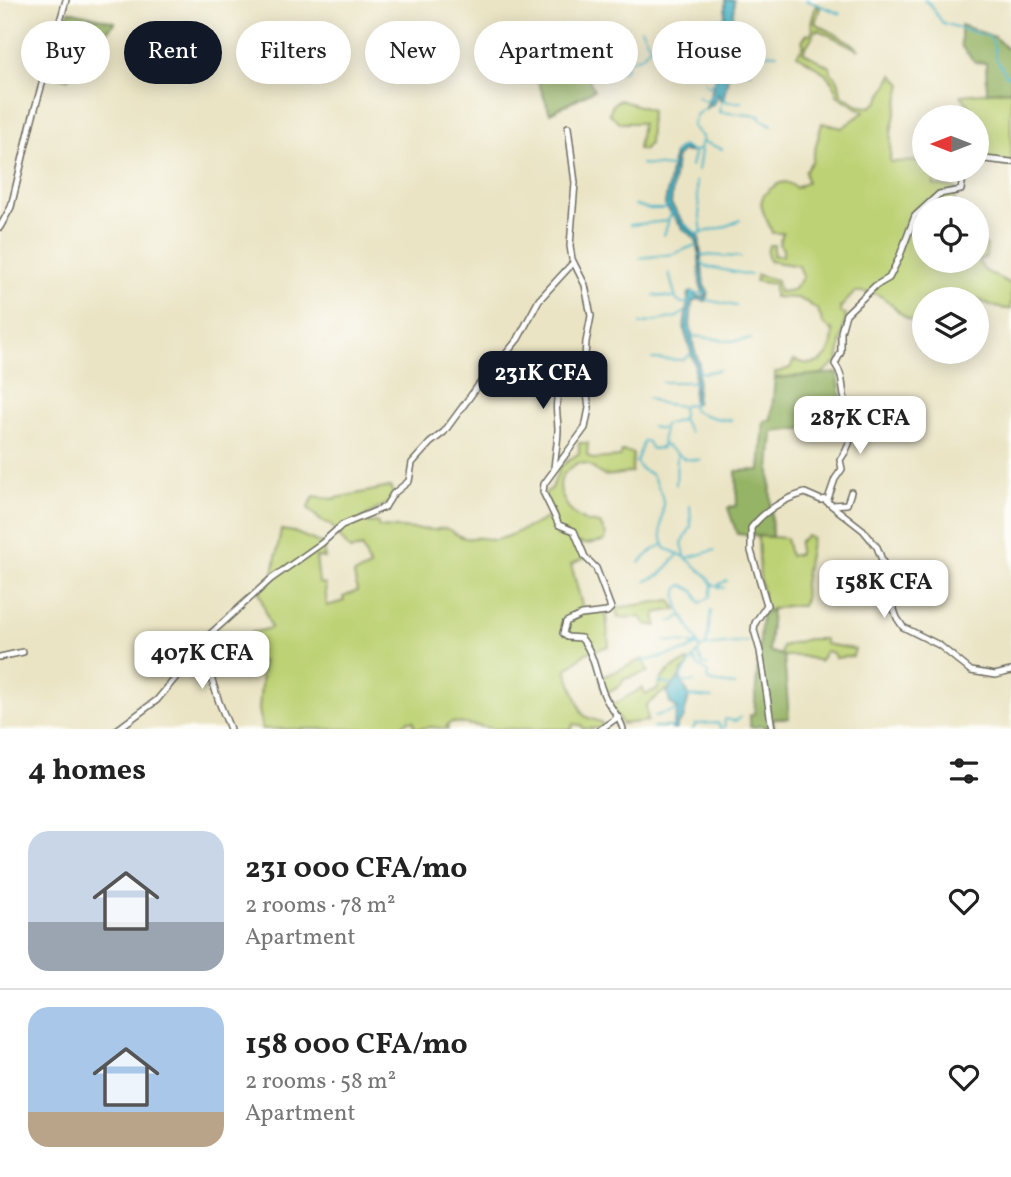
<!DOCTYPE html>
<html lang="en">
<head>
<meta charset="utf-8">
<style>
  :root { --surface:#fff; --page:#f6f6f6; --text:#222; --muted:#767676; --line:#e0e0e0; --accent:#111827 }
  body { margin:0; font-family:Vollkorn,serif; background:var(--page); color:var(--text); height:100vh; display:flex; flex-direction:column; font-size:26px; white-space:nowrap }
  * { box-sizing:border-box; margin:0 }
  p { font-size:23px; color:var(--muted) }
  .icon { flex:none; width:38px; height:38px; fill:none; stroke:currentColor; stroke-width:2; stroke-linecap:round; stroke-linejoin:round }
  .map { position:relative; height:729px; overflow:hidden }
  .panel { display:flex; flex-direction:column; background:var(--surface); flex:1 }
  .panel>* { flex:none }
  .hud { position:absolute; left:21px; top:21px; width:970px; height:63px; display:flex; gap:14px }
  .needle { width:46px; rotate:270deg }
  .buttons { position:absolute; left:912px; top:105px; display:grid; gap:14px }
  .buttons a { display:grid; place-items:center; width:77px; height:77px; border-radius:50%; background:var(--surface); box-shadow:0 4px 18px #0003; font-size:35px }
  .price { position:absolute; translate:-50% -60px; padding:0 16px; border-radius:14px; background:#fff; color:#222; font-size:23px; line-height:46px; filter:drop-shadow(0 2px 4px #0008) }
  .price::after { content:''; position:absolute; left:50%; top:42px; width:21px; height:16px; margin-left:-10px; background:inherit; clip-path:polygon(0 0,100% 0,50% 100%) }
  .price.current { background:var(--accent); color:#fff }
  ul { padding:0; list-style:none }
  li { display:flex; align-items:center; gap:21px; height:175px; padding:0 28px }
  li+li { border-top:2px solid var(--line) }
  li span { display:grid; place-items:center; flex:none; width:196px; height:140px; border-radius:21px; color:#555 }
  li>.icon { margin-inline-start:auto }
  span .icon { width:84px; height:84px; fill:#fffc; stroke-width:1 }
  li b { font-size:30px }
  h2 { display:flex; justify-content:space-between; align-items:center; height:84px; padding:0 28px; font-size:30px }
  .chip { padding:0 24px; border-radius:32px; background:var(--surface); box-shadow:0 4px 18px #0003; font-size:24px; line-height:63px }
  .chip.current { background:var(--accent); color:#fff }
  .map>svg:first-child { display:block }
</style>
</head>
<body>
<div class="map">
<svg width="1011" height="729" viewBox="0 0 1011 729">
  <rect width="100%" height="100%" fill="#fdfcf7"/>
  <filter id="ink" filterUnits="userSpaceOnUse"><feTurbulence type="fractalNoise" baseFrequency=".0143" numOctaves="2"/><feDisplacementMap in="SourceGraphic" scale="14" xChannelSelector="R" yChannelSelector="G"/><feConvolveMatrix kernelMatrix="1 2 1 2 8 2 1 2 1" color-interpolation-filters="sRGB"/></filter>
  <filter id="wash" filterUnits="userSpaceOnUse"><feTurbulence type="fractalNoise" baseFrequency=".00686" numOctaves="4" result="noise"/><feDisplacementMap in="SourceGraphic" scale="28" xChannelSelector="R" yChannelSelector="G"/><feGaussianBlur stdDeviation="1.57" result="paint"/><feColorMatrix in="noise" values="0 0 0 0 0 0 0 0 0 0 0 0 0 0 0 0 0 1.4 0 .05"/><feComposite in="paint" operator="in"/></filter>
  <g filter="url(#wash)">
    <rect width="100%" height="100%" fill="#eae4c4"/>
    <g fill="#bdd275" stroke="#747e50" stroke-width="2">
      <path d="M816,6l4,2 -5,15 37,20 7,7 -42,-21 -14,23 27,15 1,6c9,7 8,11 10,21l19,12 10,1 8,-5 15,-27 9,9 -11,48 -1,30 34,-1v9h11l-1,15 21,3v20h-31v53h52l1,-17 10,1 -1,12 -8,4 7,10 26,13v25c-21,2 -44,-22 -60,-10h-27v24c-20,0 -27,-16 -42,-26 -8,-6 -17,-5 -27,-5l-15,16 1,5 5,1 -8,47 -17,13 -46,4v-5l15,-5 4,-8c26,11 39,-4 39,-29l-10,-7 -5,-14 -12,-8 -9,-4 -23,-1v-13l-19,-3 2,-6 20,5 2,12 14,-2 10,-13 -4,-11 -30,-5 -2,-8 2,-8h5l-1,10 10,1v-7l-4,-5 4,-11h-11c-7,-22 -22,-32 4,-48 8,-5 12,-3 20,3l11,-6 -2,-10 7,-11 10,-38 20,5 22,-16 -27,-17c-4,-22 -24,-30 -40,-40l7,-10 -2,-4 5,-7h4l2,-5 -2,-6z"/>
      <polygon points="1011,90 1011,162 977,158 977,117 961,95"/>
      <polygon points="620,100 651,110 649,144 644,150 638,149 642,123 620,123 609,113 614,103"/>
      <path d="M579,443h9l-1,12 5,4 28,-2 2,-6 11,2 -1,19c-5,1 -25,5 -29,3 -13,-5 -6,-11 -26,-12 -3,3 -10,7 -13,11 -11,15 5,40 19,46 5,3 12,3 17,4l6,11 -1,6 -18,3 -9,-1 8,15 -15,6 13,49 19,-2 3,4 3,31 -23,7 -20,17 16,43 4,4 15,5 3,6 -21,1 -2,-4 -8,-1 -1,5h-75l-45,-7 -5,3 1,4 -16,-2 -17,2 -2,-8h-5l-10,8h-136l-3,-20 4,-48 -12,1 -8,-27 28,-7 -12,-36 13,-13 9,-49 13,2 28,12 3,14 -9,-1 3,26 6,1 2,22 17,-5 -1,-4 14,-6 -3,-17 16,-7 -8,-20 -12,3 -20,-26 -9,-3 -13,-13 6,-12 18,3 58,-12 4,8 -4,7 -28,16 6,5 9,-1 2,5 56,3c14,-6 18,5 30,8 5,1 11,-1 17,0 4,0 7,2 11,2 8,1 52,-20 60,-26l-9,-20 8,-6 8,-21 19,-14z"/>
      <polygon points="758,536 786,538 790,556 799,554 799,542 806,536 812,537 804,584 805,599 802,606 786,606 766,611 760,578"/>
      <polygon points="670,600 677,609 655,613 657,626 646,624 641,617 618,618 616,608"/>
      <polygon points="808,639 825,639 825,644 855,649 853,656 835,658 833,653 825,651 820,661 801,656 781,656 782,646"/>
      <path d="M643,659l5,13 -24,7c-4,9 -11,13 -21,12l-3,-13z"/>
      <path d="M688,661l1,4 -7,6 -5,11 -31,23 2,16 -26,3 -11,-18 31,-18 4,6 12,-5c3,-16 16,-23 30,-28z"/>
    </g>
    <g fill="#96b466" stroke="#607048" stroke-width="2">
      <polygon points="69,11 115,22 67,79 52,74"/>
      <polygon points="961,25 995,37 1011,53 1011,90 987,92 986,63 975,62 961,46"/>
      <polygon points="576,50 594,90 550,113 530,60"/>
      <polygon points="838,373 844,424 773,432 770,470 772,537 737,534 728,508 737,505 736,471 760,470 764,421 771,420 775,378"/>
      <polygon points="772,609 769,651 784,656 789,718 773,719 774,729 765,729 764,726 750,727 750,715 754,714 762,614"/>
    </g>
    <g fill="#49b4c6" stroke="#3a7078" stroke-width="2">
      <polygon points="725,0 734,0 733,32 728,50 730,68 723,100 720,100 718,93 713,104 706,108 715,81 719,45 725,37"/>
      <polygon points="682,146 689,152 682,151 676,158 671,204 688,229 699,236 704,286 708,291 706,301 697,299 692,302 690,325 694,348 699,363 696,403 693,403 695,365 684,329 689,293 693,292 699,297 705,297 700,284 699,251 695,238 685,231 665,205 674,154"/>
      <polygon points="680,677 689,696 683,719 677,725 677,729 672,729 678,709 670,703 667,692"/>
    </g>
    <g fill="none" stroke-linecap="round" stroke-linejoin="round">
      <g stroke="#49b4c6" stroke-width="2">
        <polyline points="806,0 841,14"/>
        <path d="M924,0c12,6 10,16 19,23l47,14 4,7 2,14 10,17 5,1"/>
        <polyline points="641,29 649,44"/>
        <polyline points="731,42 737,49 741,47 753,50 755,53 777,54"/>
        <polyline points="709,66 710,63 720,64"/>
        <polyline points="671,67 671,55 718,54"/>
        <polyline points="731,69 752,73"/>
        <polyline points="611,72 624,71 628,61 642,56 653,43 668,43 696,25 716,24 723,18"/>
        <polyline points="704,82 709,87 716,80"/>
        <polyline points="697,96 704,101 710,98"/>
        <polyline points="723,98 727,102 742,102"/>
        <polyline points="722,100 719,112 760,116 760,119 772,125"/>
        <polyline points="704,142 722,149"/>
        <polyline points="675,154 682,146 693,152 700,149 703,138 692,126 696,115 705,108"/>
        <polyline points="641,164 671,167"/>
        <polyline points="691,166 694,154"/>
        <polyline points="698,170 701,151"/>
        <polyline points="696,181 702,234"/>
        <polyline points="635,205 649,209 665,209 667,206"/>
        <polyline points="685,224 697,234"/>
        <polyline points="630,225 668,221 672,212"/>
        <polyline points="697,234 724,227 740,220"/>
        <polyline points="664,235 668,223"/>
        <polyline points="701,255 741,257"/>
        <polyline points="640,258 673,254 696,245"/>
        <polyline points="701,262 707,267 751,275"/>
        <polyline points="669,273 676,299 681,303 688,303"/>
        <polyline points="692,293 706,294"/>
        <polyline points="654,295 674,298"/>
        <polyline points="707,300 736,306"/>
        <polyline points="640,324 677,317 685,312"/>
        <polyline points="693,336 731,341 751,339"/>
        <polyline points="652,359 683,360 691,354"/>
        <polyline points="698,369 703,373 719,370"/>
        <polyline points="662,382 696,382"/>
        <polyline points="648,398 659,403 680,406"/>
        <path d="M692,406l2,5c12,5 23,9 37,9"/>
        <polyline points="682,419 690,433"/>
        <polyline points="652,427 661,429"/>
        <polyline points="663,444 685,459 701,460"/>
        <polyline points="676,485 677,454"/>
        <polyline points="685,556 682,543 691,527 690,505"/>
        <polyline points="687,558 715,550"/>
        <polyline points="639,563 652,551 662,545"/>
        <polyline points="646,581 660,575 677,556"/>
        <polyline points="712,584 724,588"/>
        <polyline points="719,588 719,584 727,581"/>
        <polyline points="671,621 675,621 681,615"/>
        <polyline points="664,641 690,643 693,645 696,643"/>
        <polyline points="706,647 711,611"/>
        <polyline points="701,648 704,646 747,642"/>
        <polyline points="698,654 703,665 708,665"/>
        <polyline points="695,660 697,665 708,672 707,679 712,682 735,685"/>
        <polyline points="641,662 685,651 697,645"/>
        <path d="M680,678l20,-29c-5,-20 -29,-40 -22,-61l5,-3 11,6 6,12 10,-6 2,-12 -4,-8 -23,-20 -20,-9c-7,-15 -3,-26 -2,-41 1,-10 -6,-24 -12,-33l-10,-5 -5,-7 8,-21h3l5,8 10,-1 2,-23 17,-5 2,-4 -1,-9 4,-3 7,1 1,-5"/>
        <polyline points="659,682 672,685"/>
        <polyline points="682,682 694,682"/>
        <polyline points="689,696 712,698"/>
        <polyline points="655,716 677,710"/>
        <polyline points="653,727 673,727"/>
        <polyline points="693,729 696,724 718,723 721,729"/>
        <polyline points="724,729 725,719 735,721 741,717"/>
      </g>
    </g>
  </g>
  <g filter="url(#ink)">
    <g fill="none" stroke-linecap="round" stroke-linejoin="round">
      <g stroke="#6e6c61" stroke-width="8">
        <g id="street">
          <path d="M568,127l7,56 -5,63 2,13 13,26 6,31 -5,26 -2,31 5,35 -4,20 -41,56 -1,8 16,33 15,6 11,26 11,11 15,40 -4,4 -26,3 -15,7 -3,11 4,4 14,1c14,16 15,39 23,57 5,12 16,21 19,34"/>
          <polyline points="976,158 1011,162"/>
          <polyline points="0,227 11,207 32,119 66,0"/>
          <path d="M554,469c1,-14 4,-27 4,-40 0,-11 -5,-29 3,-39 5,-7 16,-4 23,-14"/>
          <polyline points="826,501 863,530 877,547 884,565 886,587 897,618 903,627 939,645 971,671 995,675 1011,671"/>
          <polyline points="832,505 847,504 851,492"/>
          <polyline points="200,643 219,702 230,729"/>
          <polyline points="0,657 23,652"/>
          <polyline points="118,729 157,700 182,670 189,654 196,647 271,579 322,543 342,525 385,507 393,494 409,481 412,463 430,443 444,432 483,379 496,366 518,339 539,300 572,264"/>
          <polyline points="601,729 618,717"/>
          <path d="M772,729l-12,-78 -6,-21 1,-7 12,-18 -16,-54v-23c13,-17 34,-30 54,-35l16,7 7,-1 7,-20 7,-10 -2,-9c11,-14 14,-31 10,-48 -1,-6 -5,-10 -6,-16 -2,-12 -1,-21 -9,-32l6,-12v-20l5,-18 29,-28 14,-8 10,-20 16,-42 24,-22 22,-4 3,-20"/>
        </g>
      </g>
      <use href="#street" stroke="#fff" stroke-width="5"/>
    </g>
  </g>
</svg>
<div class="buttons">
<a><svg class="needle" viewBox="-14 -14 28 28"><path d="M0-13l5 13h-10z" fill="#e53935"/><path d="M0 13l5-13h-10z" fill="#767676"/></svg></a>
<a><svg class="icon" aria-label="locate" viewBox="0 0 24 24"><circle cx="12" cy="12" r="6"/><path d="M12 2v4M12 18v4M2 12h4M18 12h4"/></svg></a>
<a><svg class="icon" aria-label="layers" viewBox="0 0 24 24"><path d="M12 4l9 5-9 5-9-5zM3 14l9 5 9-5"/></svg></a>
</div>
<b class="price current" style="left:543px;top:411px">231K CFA</b>
<b class="price" style="left:860px;top:456px">287K CFA</b>
<b class="price" style="left:884px;top:620px">158K CFA</b>
<b class="price" style="left:202px;top:691px">407K CFA</b>
<div class="hud">
<a class="chip">Buy</a>
<a class="chip current">Rent</a>
<a class="chip">Filters</a>
<a class="chip">New</a>
<a class="chip">Apartment</a>
<a class="chip">House</a>
</div>
</div>
<section class="panel">
<h2>4 homes<svg class="icon" aria-label="filters" viewBox="0 0 24 24"><path d="M4 7h16M4 17h16"/><circle cx="9" cy="7" r="2"/><circle cx="15" cy="17" r="2"/></svg></h2>
<ul>
<li><span style="background:linear-gradient(#c9d6e8 65%,#9aa5b1 0)"><svg class="icon" aria-label="home" viewBox="0 0 24 24"><path d="M3 11l9-7 9 7M6 9v11h12V9"/></svg></span><div><b>231 000 CFA/mo</b><p>2 rooms · 78 m²</p><p>Apartment</p></div><svg class="icon" aria-label="heart" viewBox="0 0 24 24"><path d="M12 20l-8-8c-3-5 5-10 8-4 3-6 11-1 8 4z"/></svg></li>
<li><span style="background:linear-gradient(#a9c7e8 75%,#b9a48a 0)"><svg class="icon" aria-label="home" viewBox="0 0 24 24"><path d="M3 11l9-7 9 7M6 9v11h12V9"/></svg></span><div><b>158 000 CFA/mo</b><p>2 rooms · 58 m²</p><p>Apartment</p></div><svg class="icon" aria-label="heart" viewBox="0 0 24 24"><path d="M12 20l-8-8c-3-5 5-10 8-4 3-6 11-1 8 4z"/></svg></li>
</ul>
</section>
</body>
</html>
